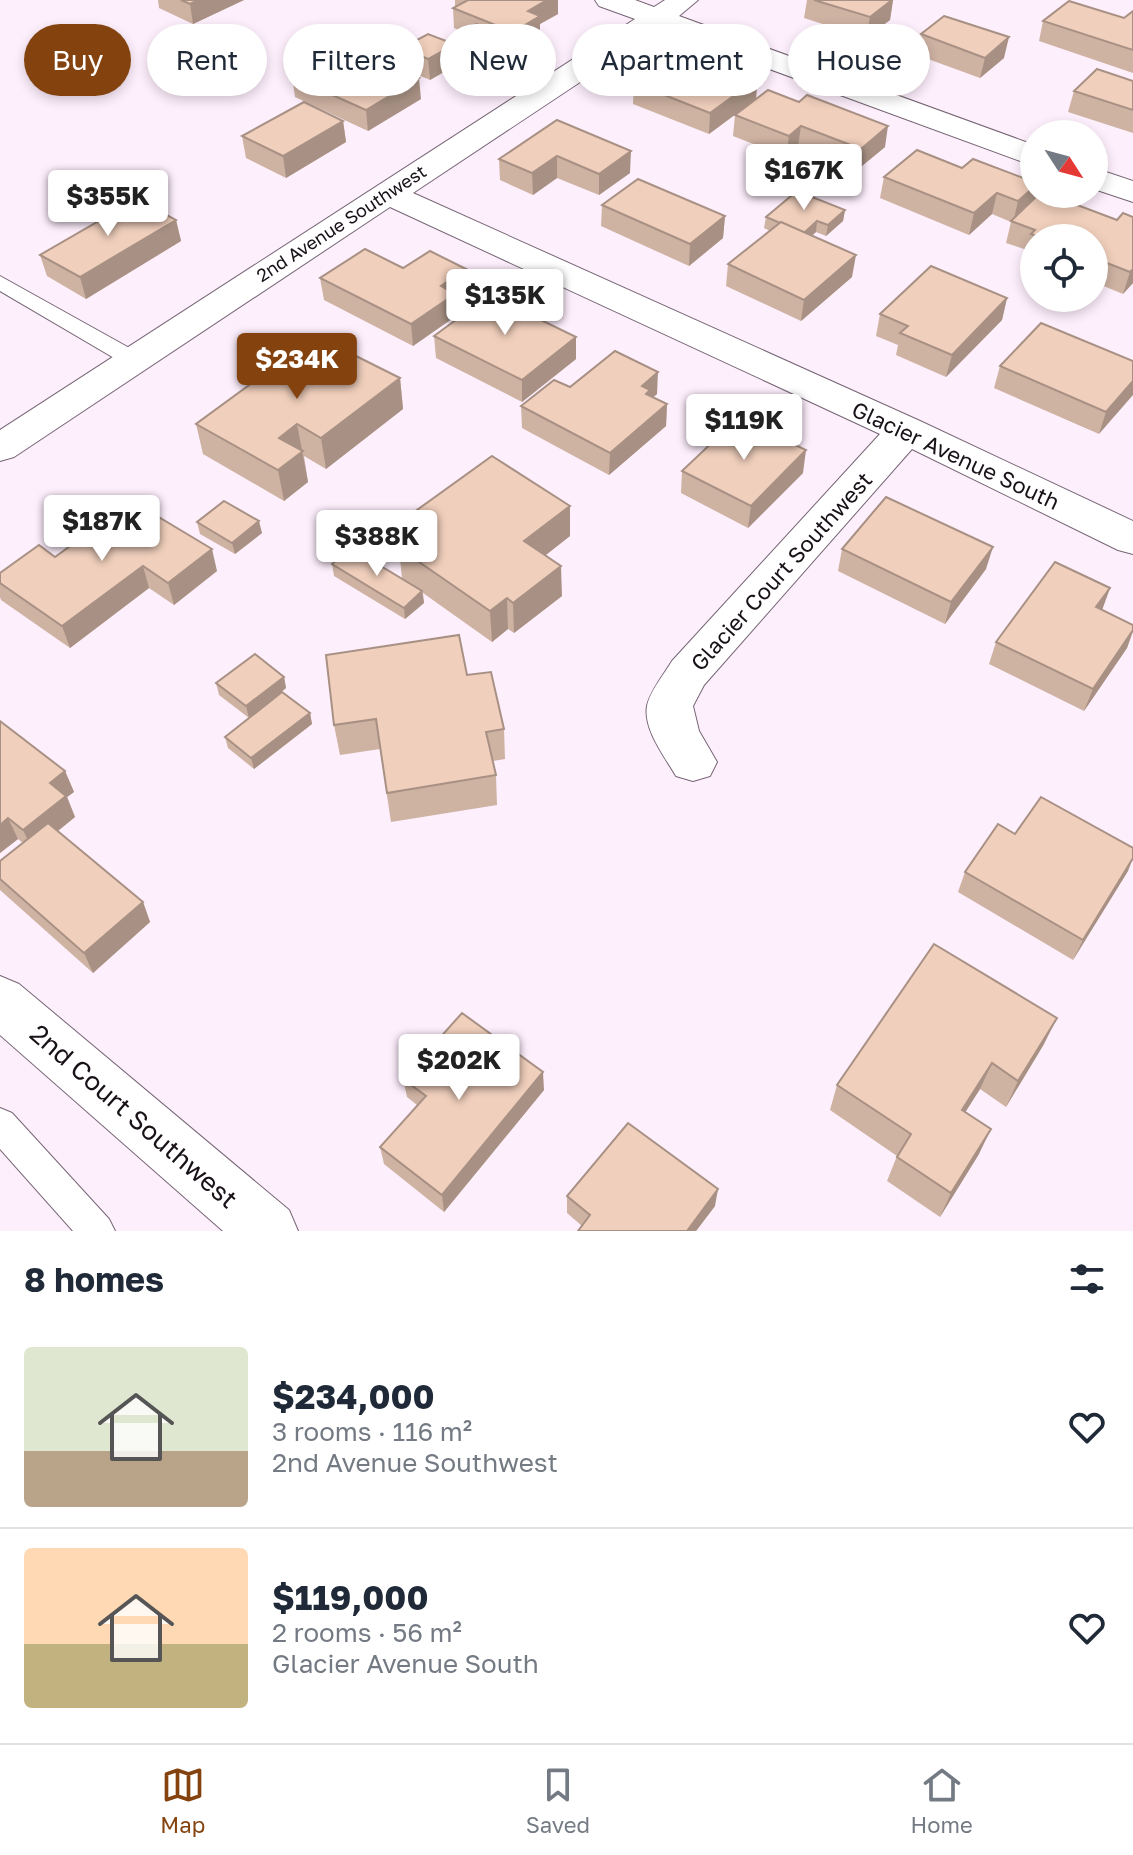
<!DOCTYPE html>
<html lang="en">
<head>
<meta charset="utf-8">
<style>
  :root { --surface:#fff; --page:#f6f6f7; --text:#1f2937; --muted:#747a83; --line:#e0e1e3; --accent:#84430e }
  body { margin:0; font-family:"Golos Text",sans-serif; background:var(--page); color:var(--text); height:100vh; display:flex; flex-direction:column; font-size:30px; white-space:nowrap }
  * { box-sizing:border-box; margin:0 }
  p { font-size:26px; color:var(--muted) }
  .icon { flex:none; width:44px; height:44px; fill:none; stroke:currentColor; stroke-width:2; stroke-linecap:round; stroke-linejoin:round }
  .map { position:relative; height:1231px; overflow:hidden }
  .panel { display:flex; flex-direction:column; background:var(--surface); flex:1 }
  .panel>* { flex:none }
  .banner { position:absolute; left:24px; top:24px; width:1086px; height:72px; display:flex; gap:16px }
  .needle { width:52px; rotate:126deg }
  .buttons { position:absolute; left:1020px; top:120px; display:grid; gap:16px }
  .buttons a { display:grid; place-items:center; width:88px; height:88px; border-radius:50%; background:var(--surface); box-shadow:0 4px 12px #0003; font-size:40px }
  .price { position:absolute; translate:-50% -68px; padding:0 18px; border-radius:8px; background:#fff; color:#222; font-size:26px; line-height:52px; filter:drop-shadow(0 2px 4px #0008) }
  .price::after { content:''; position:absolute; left:50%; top:48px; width:24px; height:18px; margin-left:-12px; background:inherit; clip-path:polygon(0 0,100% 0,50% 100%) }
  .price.on { background:var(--accent); color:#fff }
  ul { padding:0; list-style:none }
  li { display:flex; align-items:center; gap:24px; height:200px; padding:0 24px }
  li+li { border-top:2px solid var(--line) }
  li span { display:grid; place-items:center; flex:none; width:224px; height:160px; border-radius:8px; color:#555 }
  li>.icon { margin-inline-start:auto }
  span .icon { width:96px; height:96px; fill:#fffc; stroke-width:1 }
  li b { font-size:34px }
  h2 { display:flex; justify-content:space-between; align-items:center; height:96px; padding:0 24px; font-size:34px }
  .chip { padding:0 28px; border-radius:36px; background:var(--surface); box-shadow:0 4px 12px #0003; font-size:28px; line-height:72px }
  .chip.on { background:var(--accent); color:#fff }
  .tabs { display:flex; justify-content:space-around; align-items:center; height:112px; border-top:2px solid var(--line); background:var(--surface); font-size:22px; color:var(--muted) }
  .tabs a { display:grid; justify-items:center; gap:4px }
  .tabs .on { color:var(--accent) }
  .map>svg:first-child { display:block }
</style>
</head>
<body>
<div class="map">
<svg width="1133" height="1231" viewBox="0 0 1133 1231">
  <rect width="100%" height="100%" fill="#feeffd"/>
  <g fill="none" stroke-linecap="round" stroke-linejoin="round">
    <g stroke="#766575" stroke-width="2">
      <g id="service">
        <polygon points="0,276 142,355 145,360 142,365 126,365 0,291"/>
        <polygon points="0,1108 12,1113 109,1219 115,1231 73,1231 0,1149"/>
      </g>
    </g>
    <g stroke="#766575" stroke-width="2">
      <g id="minor">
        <path d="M595,0h40l19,7 11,-7h33l-19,16 355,129v21l-374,-137 -247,164 507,228 213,100v33l-15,-4 -206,-101 -208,236 -11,21 6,25 18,31 -7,14 -17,5 -17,-5c-11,-19 -33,-47 -29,-70 3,-15 18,-33 25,-45l208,-227 -490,-227 -376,250 -14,4v-31l635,-411 -36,-13z"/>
        <polygon points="1094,168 1133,181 1133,202 1094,189"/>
        <polygon points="0,976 19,984 289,1210 298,1231 223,1231 0,1035"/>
      </g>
    </g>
    <use href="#service" fill="#fff" fill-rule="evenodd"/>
    <use href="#minor" fill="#fff" fill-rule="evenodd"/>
  </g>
  <g fill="#ceb2a2">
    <polygon points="158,0 244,0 193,24 159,8"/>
    <polygon points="455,0 558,0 558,14 540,24 540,36 519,49 519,62 490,79 456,65 430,80 404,69 402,48 446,41 463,32 454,28 453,8 455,7"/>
    <polygon points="807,0 893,0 890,20 866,38 804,18"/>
    <polygon points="1133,11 1133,73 1039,41 1043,21 1124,18"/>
    <polygon points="921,34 1004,58 980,78 917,55"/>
    <polygon points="292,77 421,99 368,131 295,97"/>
    <polygon points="1133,81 1133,133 1068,112 1074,91"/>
    <polygon points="634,83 756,99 709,134 633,104"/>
    <polygon points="768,90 885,147 857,170 798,147 786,157 733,136 735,115"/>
    <polygon points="557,120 630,173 599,195 557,178 533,195 500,180 499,159"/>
    <polygon points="343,121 346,142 286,178 246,158 242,136"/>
    <polygon points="962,168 1035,194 1034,199 1061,204 1117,220 1133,283 1123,294 1094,282 1094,238 1034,238 1034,259 1026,255 1027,250 1006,243 1011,222 992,214 969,235 880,198 884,177"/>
    <polygon points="96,191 163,199 151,207 176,220 181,241 86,299 47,276 40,255 117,211 99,202"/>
    <polygon points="602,205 725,216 723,238 689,266 601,226"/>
    <polygon points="845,210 843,221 826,236 816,232 811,236 852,277 801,321 726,286 728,264 770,231 764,228 766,217"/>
    <polygon points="403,268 466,269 467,290 455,299 456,316 413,346 324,300 320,278"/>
    <polygon points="1007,298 1002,320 946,377 896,355 898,345 876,336 880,314"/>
    <polygon points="434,336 576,337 576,359 522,402 436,358"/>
    <polygon points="1133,361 1099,434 994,388 1000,366"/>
    <polygon points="400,378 403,409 326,469 304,456 308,482 284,501 203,454 196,424"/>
    <polygon points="570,387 657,394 653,397 667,404 666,426 609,475 522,428 521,406"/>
    <polygon points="682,471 803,473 748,528 681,493"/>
    <polygon points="570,506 570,536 546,555 562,596 514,633 508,629 492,642 423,593 424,603 405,619 334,576 332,564 402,579 399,548 412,539 410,515"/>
    <polygon points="197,522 262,533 235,554 200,534"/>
    <polygon points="842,549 986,569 945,624 838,571"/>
    <polygon points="55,557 217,571 174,605 149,588 70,648 1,600 0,597 0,573"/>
    <polygon points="1110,588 1102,610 1133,625 1133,632 1127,648 1084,711 989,664 996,642"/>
    <polygon points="467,675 504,729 505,759 493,761 496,775 497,805 391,822 380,749 340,755 334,725"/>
    <polygon points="284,677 286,688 249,718 219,695 216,683"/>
    <polygon points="310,713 312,724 254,769 228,748 225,737"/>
    <polygon points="0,721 65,771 74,792 67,797 75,817 58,831 143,902 150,922 93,973 0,890 0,861 23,843 18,839 0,853"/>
    <polygon points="1015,834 1128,871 1073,960 958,892 965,872"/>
    <polygon points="1044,1044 1006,1107 980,1089 965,1112 979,1154 940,1217 887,1181 897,1156 830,1110 837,1085"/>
    <polygon points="403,1079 544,1090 444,1212 384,1164 380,1147 417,1105 407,1097"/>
    <polygon points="567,1196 715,1206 696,1231 578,1231 582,1226 567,1213"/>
  </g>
  <g fill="#a89184">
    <polygon points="198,0 244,0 193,24 190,4"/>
    <polygon points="547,0 558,0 558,14 540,24 540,36 519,49 519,62 490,79 489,58 513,44 513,32 528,11"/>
    <polygon points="893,0 890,20 866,38 870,17"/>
    <polygon points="1009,37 1004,58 980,78 985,58"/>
    <polygon points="455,44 456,65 430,80 428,59"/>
    <polygon points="419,78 421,99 368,131 366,110"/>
    <polygon points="758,78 756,99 709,134 710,113"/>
    <polygon points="343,121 346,142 286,178 283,156"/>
    <polygon points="801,126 798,147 786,157 789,136"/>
    <polygon points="888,126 885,147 857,170 861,149"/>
    <polygon points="631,151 630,173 599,195 599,174"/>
    <polygon points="557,156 557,178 533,195 532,173"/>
    <polygon points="1034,187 1034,194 1035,194 1032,205 1013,223 1018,201"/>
    <polygon points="161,188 163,199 133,218 130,207"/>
    <polygon points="997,193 992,214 969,235 974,213"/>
    <polygon points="845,210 843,221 826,236 828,225"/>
    <polygon points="725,216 723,238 689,266 690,244"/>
    <polygon points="176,220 181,241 86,299 80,277"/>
    <polygon points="817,221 816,232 803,244 804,233"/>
    <polygon points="856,255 852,277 801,321 804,300"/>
    <polygon points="466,269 467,290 455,299 456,316 413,346 411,324 441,286"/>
    <polygon points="1133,269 1133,283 1123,294 1130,272"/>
    <polygon points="1007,298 1002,320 946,377 952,355"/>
    <polygon points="576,337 576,359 522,402 522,380"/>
    <polygon points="658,372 657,394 649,401 642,386"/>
    <polygon points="400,378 403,409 326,469 321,438"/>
    <polygon points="1133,381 1133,395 1099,434 1106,412"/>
    <polygon points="667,404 666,426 609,475 610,453"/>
    <polygon points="297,424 308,482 284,501 278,470 279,438"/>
    <polygon points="806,450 803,473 748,528 751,506"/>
    <polygon points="570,506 570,536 525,571 524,541"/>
    <polygon points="259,521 262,533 235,554 232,543"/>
    <polygon points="993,547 986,569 945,624 951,602"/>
    <polygon points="212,549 217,571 174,605 168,583"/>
    <polygon points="143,566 149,588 70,648 62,626"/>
    <polygon points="561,566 562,596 514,633 513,603"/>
    <polygon points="1110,588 1102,610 1096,607"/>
    <polygon points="422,591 424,603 405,619 404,608"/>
    <polygon points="507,598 508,629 492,642 490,611"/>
    <polygon points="1133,630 1127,648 1084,711 1093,689"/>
    <polygon points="284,677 286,688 249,718 246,706"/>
    <polygon points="310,713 312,724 254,769 251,758"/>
    <polygon points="65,771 74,792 67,797 75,817 33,851 23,830 50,783"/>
    <polygon points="8,818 18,839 0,853 0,825"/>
    <polygon points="1133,858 1128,871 1073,960 1083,940"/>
    <polygon points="143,902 150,922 93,973 84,953"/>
    <polygon points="1057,1018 1044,1044 1006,1107 1018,1081"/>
    <polygon points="992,1063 980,1089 951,1135 962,1110"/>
    <polygon points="543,1072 544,1090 444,1212 442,1195"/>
    <polygon points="991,1129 979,1154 940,1217 951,1193"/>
    <polygon points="718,1189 715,1206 696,1231 687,1231"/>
  </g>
  <g fill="#f0cfbc" stroke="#a89184" stroke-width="2">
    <polygon points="181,0 198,0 190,4"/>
    <polygon points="468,0 547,0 528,11 540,16 513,32 453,8"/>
    <polygon points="814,0 892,0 870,17"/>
    <polygon points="1069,1 1124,18 1133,11 1133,50 1043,21"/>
    <polygon points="944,16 1009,37 985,58 921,34"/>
    <polygon points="476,24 519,41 489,58 455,44 428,59 402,48 428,34 446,41"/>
    <polygon points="333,54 368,69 381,61 419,78 366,110 292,77"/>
    <polygon points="673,57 713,72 722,65 758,78 710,113 634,83"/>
    <polygon points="1097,69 1133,81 1133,110 1074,91"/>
    <polygon points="768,90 799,102 807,95 888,126 861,149 801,126 789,136 735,115"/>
    <polygon points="304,102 343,121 283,156 242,136"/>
    <polygon points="557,120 631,151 599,174 557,156 532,173 499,159"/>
    <polygon points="917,150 962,168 973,159 1034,182 1034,187 1018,201 997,193 974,213 884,177"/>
    <polygon points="127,172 161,188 140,201 137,199 126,206 96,191"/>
    <polygon points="638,179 725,216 690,244 602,205"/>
    <polygon points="797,191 845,210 828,225 817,221 804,233 766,217"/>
    <polygon points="1038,195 1061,204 1064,200 1117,220 1123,213 1133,217 1133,269 1130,272 1094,258 1094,238 1042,238 1031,234 1035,230 1011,221"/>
    <polygon points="137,199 176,220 80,277 40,255"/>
    <polygon points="781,222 856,255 804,300 728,264"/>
    <polygon points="365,249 403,268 430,251 466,269 441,286 455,294 411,324 320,278"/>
    <polygon points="931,266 1007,298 952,355 900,333 908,326 880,314"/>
    <polygon points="490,295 576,337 522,380 434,336"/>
    <polygon points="1041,323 1133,361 1133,381 1106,412 1000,366"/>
    <polygon points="316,336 400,378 321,438 297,424 279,438 303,451 278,470 196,424"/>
    <polygon points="615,351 658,372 642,386 650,390 646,394 667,404 610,453 521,406 554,380 570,387"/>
    <polygon points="738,418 806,450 751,506 682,471"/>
    <polygon points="492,456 570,506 524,541 561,566 513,603 507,598 490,611 399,548 428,527 410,515"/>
    <polygon points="886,497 993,547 951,602 842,549"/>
    <polygon points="132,501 212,549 168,583 143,566 62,626 0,583 0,573 39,545 55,557"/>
    <polygon points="224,501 259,521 232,543 197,522"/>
    <polygon points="351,548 422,591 404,608 332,564"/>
    <polygon points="1055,562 1110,588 1096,607 1133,625 1133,630 1093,689 996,642"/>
    <polygon points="459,635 467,675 491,672 504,729 486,732 496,775 387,793 376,719 334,725 326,655"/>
    <polygon points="255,654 284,677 246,706 216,683"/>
    <polygon points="282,692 310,713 251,758 225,737"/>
    <polygon points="0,721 65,771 50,783 66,796 23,830 8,818 0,825"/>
    <polygon points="1041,797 1133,848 1133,858 1083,940 965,872 998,824 1015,834"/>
    <polygon points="48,823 143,902 84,953 0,879 0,861"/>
    <polygon points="934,944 1057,1018 1018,1081 992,1063 962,1110 991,1129 951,1193 897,1157 911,1134 837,1085"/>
    <polygon points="462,1013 543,1072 442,1195 380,1147 426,1096 403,1079"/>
    <polygon points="628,1123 718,1189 687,1231 578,1231 590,1215 567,1196"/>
  </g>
  <g text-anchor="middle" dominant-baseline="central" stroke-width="6" stroke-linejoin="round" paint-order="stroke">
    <g font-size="18" fill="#181117" stroke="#fff">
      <text transform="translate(341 223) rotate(-33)">2nd Avenue Southwest</text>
    </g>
    <g font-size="22" fill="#181117" stroke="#fff">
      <text transform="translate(956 455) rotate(25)">Glacier Avenue South</text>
      <text transform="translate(781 571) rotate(-48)">Glacier Court Southwest</text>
    </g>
    <g font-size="26" fill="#181117" stroke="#fff">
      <text transform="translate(134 1116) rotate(41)">2nd Court Southwest</text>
    </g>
  </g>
</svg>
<div class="buttons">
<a><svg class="needle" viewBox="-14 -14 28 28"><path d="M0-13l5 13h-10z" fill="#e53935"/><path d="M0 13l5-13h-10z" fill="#747a83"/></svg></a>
<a><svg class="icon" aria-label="locate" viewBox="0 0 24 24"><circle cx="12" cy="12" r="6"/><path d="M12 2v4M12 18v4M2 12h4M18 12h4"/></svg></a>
</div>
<b class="price" style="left:804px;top:212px">$167K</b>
<b class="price" style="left:108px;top:238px">$355K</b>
<b class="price" style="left:505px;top:337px">$135K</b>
<b class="price on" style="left:297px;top:401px">$234K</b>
<b class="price" style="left:744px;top:462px">$119K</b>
<b class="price" style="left:102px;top:563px">$187K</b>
<b class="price" style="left:377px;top:578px">$388K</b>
<b class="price" style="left:459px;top:1102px">$202K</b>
<div class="banner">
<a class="chip on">Buy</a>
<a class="chip">Rent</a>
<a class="chip">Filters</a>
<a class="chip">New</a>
<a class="chip">Apartment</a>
<a class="chip">House</a>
</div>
</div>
<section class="panel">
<h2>8 homes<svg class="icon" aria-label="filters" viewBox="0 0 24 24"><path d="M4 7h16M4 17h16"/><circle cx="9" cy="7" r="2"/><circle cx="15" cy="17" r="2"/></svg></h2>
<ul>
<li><span style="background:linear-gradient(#dfe7d0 65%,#b9a48a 0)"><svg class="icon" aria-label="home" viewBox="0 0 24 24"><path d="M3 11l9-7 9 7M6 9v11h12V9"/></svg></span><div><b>$234,000</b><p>3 rooms · 116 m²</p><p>2nd Avenue Southwest</p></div><svg class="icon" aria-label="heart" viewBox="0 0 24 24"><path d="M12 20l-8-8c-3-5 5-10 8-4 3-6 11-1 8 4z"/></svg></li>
<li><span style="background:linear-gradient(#ffd9b3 60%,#c2b280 0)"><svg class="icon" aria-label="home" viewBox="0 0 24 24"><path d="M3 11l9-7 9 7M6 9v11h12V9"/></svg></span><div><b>$119,000</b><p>2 rooms · 56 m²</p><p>Glacier Avenue South</p></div><svg class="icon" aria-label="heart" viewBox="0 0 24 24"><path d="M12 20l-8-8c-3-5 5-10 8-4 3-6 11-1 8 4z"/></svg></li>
</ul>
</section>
<nav class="tabs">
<a class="on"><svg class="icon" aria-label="map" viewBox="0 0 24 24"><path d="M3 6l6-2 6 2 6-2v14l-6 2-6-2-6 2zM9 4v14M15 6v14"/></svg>Map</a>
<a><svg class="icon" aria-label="saved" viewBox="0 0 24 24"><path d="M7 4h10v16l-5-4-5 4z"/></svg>Saved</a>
<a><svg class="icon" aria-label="home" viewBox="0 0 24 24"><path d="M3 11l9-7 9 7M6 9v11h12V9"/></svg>Home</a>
</nav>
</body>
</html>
